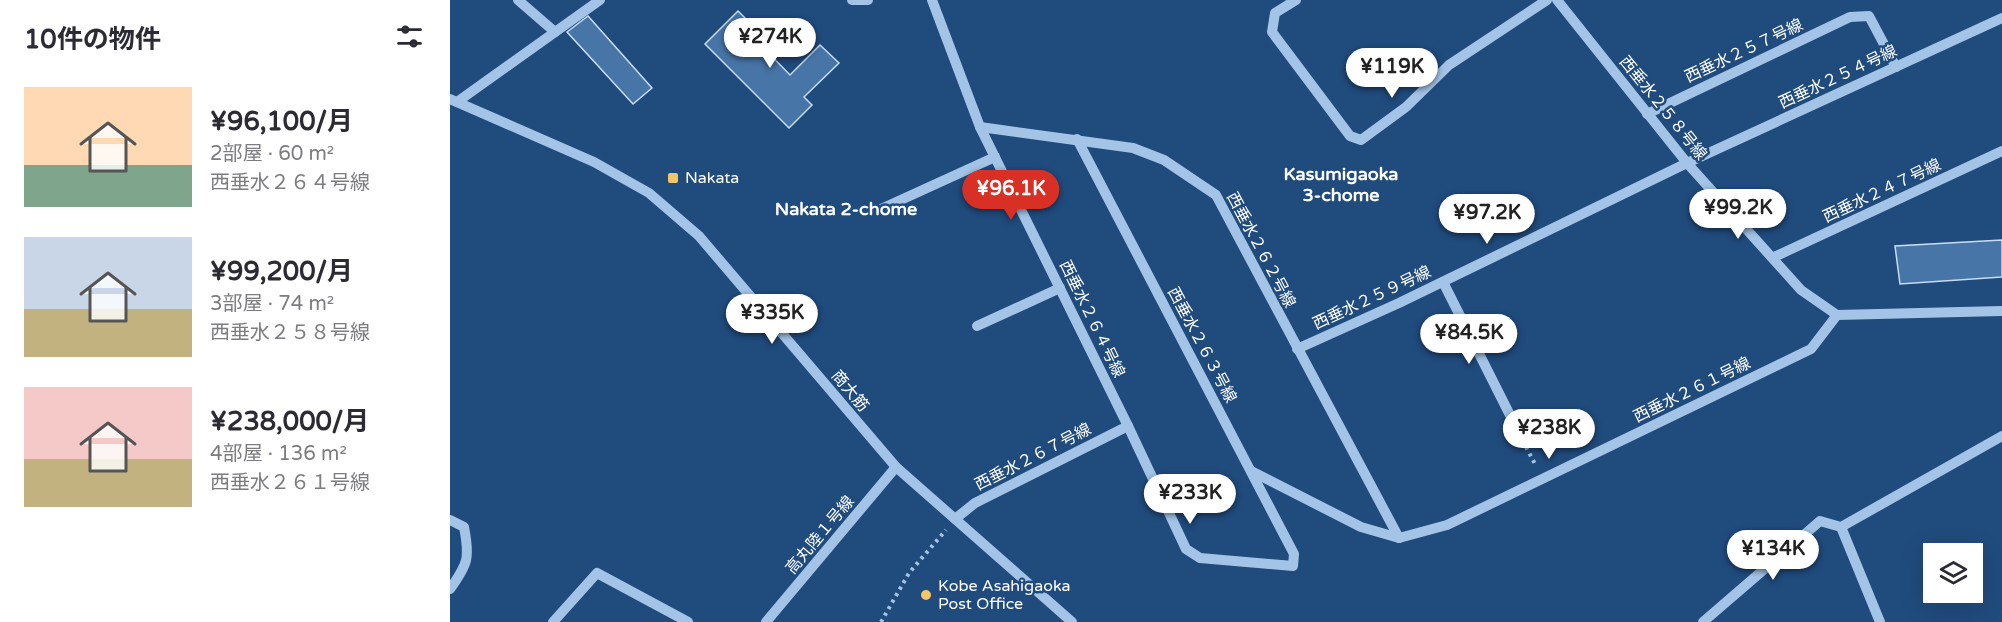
<!DOCTYPE html>
<html lang="ja">
<head>
<meta charset="utf-8">
<style>
  :root { --surface:#fff; --page:#f2f2f3; --text:#2b2b33; --muted:#7c7c81; --accent:#d93025 }
  body { margin:0; font-family:"Varela Round","Noto Sans JP",sans-serif; background:var(--page); color:var(--text); height:100vh; display:flex; flex-direction:column; font-size:22px; white-space:nowrap }
  * { box-sizing:border-box; margin:0 }
  p { font-size:20px; color:var(--muted) }
  .icon { flex:none; width:33px; height:33px; fill:none; stroke:currentColor; stroke-width:2; stroke-linecap:round; stroke-linejoin:round }
  .map { position:relative; flex:1; overflow:hidden }
  .drawer { display:flex; flex-direction:column; background:var(--surface); width:450px }
  .drawer>* { flex:none }
  .controls { position:absolute; left:1473px; top:543px; display:grid; gap:12px }
  .controls a { display:grid; place-items:center; width:60px; height:60px; border-radius:0px; background:var(--surface); box-shadow:0 6px 24px #0002; font-size:30px }
  .price { position:absolute; translate:-50% -51px; padding:0 14px; border-radius:21px; background:#fff; color:#222; font-size:20px; line-height:39px; filter:drop-shadow(0 2px 3px #0008) }
  .price::after { content:''; position:absolute; left:50%; top:36px; width:18px; height:14px; margin-left:-9px; background:inherit; clip-path:polygon(0 0,100% 0,50% 100%) }
  .price.on { background:var(--accent); color:#fff }
  ul { padding:0; list-style:none }
  li { display:flex; align-items:center; gap:18px; height:150px; padding:0 24px }
  li span { display:grid; place-items:center; flex:none; width:168px; height:120px; border-radius:0px; color:#555 }
  li>.icon { margin-inline-start:auto }
  span .icon { width:72px; height:72px; fill:#fffc; stroke-width:1 }
  li b { font-size:26px }
  h2 { display:flex; justify-content:space-between; align-items:center; height:72px; padding:0 24px; font-size:26px }
  main { display:flex; flex:1; min-height:0 }
  .map>svg:first-child { display:block }
</style>
</head>
<body>
<main>
<section class="drawer">
<h2>10件の物件<svg class="icon" aria-label="filters" viewBox="0 0 24 24"><path d="M4 7h16M4 17h16"/><circle cx="9" cy="7" r="2"/><circle cx="15" cy="17" r="2"/></svg></h2>
<ul>
<li><span style="background:linear-gradient(#ffd9b3 65%,#7fa58c 0)"><svg class="icon" aria-label="home" viewBox="0 0 24 24"><path d="M3 11l9-7 9 7M6 9v11h12V9"/></svg></span><div><b>¥96,100/月</b><p>2部屋 · 60 m²</p><p>西垂水２６４号線</p></div></li>
<li><span style="background:linear-gradient(#c9d6e8 60%,#c2b280 0)"><svg class="icon" aria-label="home" viewBox="0 0 24 24"><path d="M3 11l9-7 9 7M6 9v11h12V9"/></svg></span><div><b>¥99,200/月</b><p>3部屋 · 74 m²</p><p>西垂水２５８号線</p></div></li>
<li><span style="background:linear-gradient(#f6c9c9 60%,#c2b280 0)"><svg class="icon" aria-label="home" viewBox="0 0 24 24"><path d="M3 11l9-7 9 7M6 9v11h12V9"/></svg></span><div><b>¥238,000/月</b><p>4部屋 · 136 m²</p><p>西垂水２６１号線</p></div></li>
</ul>
</section>
<div class="map">
<svg width="1552" height="622" viewBox="0 0 1552 622">
  <rect width="100%" height="100%" fill="#204b7d"/>
  <g fill="#4875a7" stroke="#c7ddf5" stroke-width="1.5">
    <polygon points="288,11 308,31 302,36 340,75 370,45 389,63 354,97 362,105 339,128 255,44"/>
    <polygon points="138,16 202,88 183,104 117,32"/>
    <polygon points="1552,240 1552,277 1450,284 1445,246"/>
  </g>
  <g fill="none" stroke-linecap="round" stroke-linejoin="round">
    <g stroke="#a3c4e7" stroke-width="4" stroke-dasharray="3 4.5" stroke-linecap="butt">
      <polyline points="1076,447 1085,464"/>
      <polyline points="431,622 459,573 496,530"/>
    </g>
    <g stroke="#a3c4e7" stroke-width="10">
      <polyline points="68,0 105,32"/>
      <polyline points="402,0 418,0"/>
      <polyline points="482,0 530,127 678,426 736,549 750,558 843,566 844,554 627,139"/>
      <polyline points="846,0 825,13 822,32 900,136 911,140 956,107 999,65 1097,0"/>
      <polyline points="1107,0 1237,163 1351,290 1387,315 1552,311"/>
      <polyline points="0,99 144,162 199,193 249,236 446,467 622,622"/>
      <polyline points="7,102 150,0"/>
      <polyline points="1197,114 1400,17 1419,16 1446,67"/>
      <polyline points="530,127 683,148 714,160 766,195 949,538"/>
      <polyline points="431,209 545,157"/>
      <polyline points="1324,257 1552,151"/>
      <polyline points="993,282 1070,435"/>
      <polyline points="527,326 610,288"/>
      <polyline points="847,349 949,303 1237,163 1552,18"/>
      <polyline points="801,471 911,527 949,538 997,525 1361,349 1387,315"/>
      <polyline points="505,519 525,503 678,426"/>
      <path d="M0,520l14,7c6,31 4,37 -14,62"/>
      <polyline points="1391,527 1430,622"/>
      <polyline points="103,622 147,573 238,622"/>
      <polyline points="316,622 446,467"/>
      <polyline points="1253,622 1370,521 1391,527 1552,436"/>
    </g>
  </g>
  <g fill="#f4c764" stroke="#204b7d" stroke-width="2">
    <rect x="217" y="172" width="12" height="12" rx="3"/>
    <circle cx="476" cy="595" r="6"/>
  </g>
  <g text-anchor="middle" dominant-baseline="central" stroke-width="5" stroke-linejoin="round" paint-order="stroke">
    <g font-size="16" fill="#fff" stroke="#204b7d">
      <text transform="translate(1294 51) rotate(-25)">西垂水２５７号線</text>
      <text transform="translate(1388 77) rotate(-25)">西垂水２５４号線</text>
      <text transform="translate(1213 108) rotate(51)">西垂水２５８号線</text>
      <text transform="translate(1432 191) rotate(-25)">西垂水２４７号線</text>
      <text transform="translate(811 250) rotate(62)">西垂水２６２号線</text>
      <text transform="translate(922 298) rotate(-25)">西垂水２５９号線</text>
      <text transform="translate(642 319) rotate(64)">西垂水２６４号線</text>
      <text transform="translate(752 345) rotate(62)">西垂水２６３号線</text>
      <text transform="translate(1242 390) rotate(-26)">西垂水２６１号線</text>
      <text transform="translate(400 391) rotate(50)">商大筋</text>
      <text transform="translate(583 457) rotate(-27)">西垂水２６７号線</text>
      <text transform="translate(370 535) rotate(-50)">高丸陸１号線</text>
    </g>
    <g font-size="16" fill="#fff" stroke="#204b7d" text-anchor="start">
      <text x="235" y="178">Nakata</text>
      <text x="488" y="586">Kobe Asahigaoka<tspan x="488" dy="18">Post Office</tspan></text>
    </g>
    <g font-size="18" font-weight="bold" fill="#fff" stroke="#204b7d">
      <text x="891" y="174">Kasumigaoka<tspan x="891" dy="21">3-chome</tspan></text>
      <text x="396" y="209">Nakata 2-chome</text>
    </g>
  </g>
</svg>
<div class="controls">
<a><svg class="icon" aria-label="layers" viewBox="0 0 24 24"><path d="M12 4l9 5-9 5-9-5zM3 14l9 5 9-5"/></svg></a>
</div>
<b class="price" style="left:320px;top:69px">¥274K</b>
<b class="price" style="left:942px;top:99px">¥119K</b>
<b class="price on" style="left:561px;top:221px">¥96.1K</b>
<b class="price" style="left:1288px;top:240px">¥99.2K</b>
<b class="price" style="left:1037px;top:245px">¥97.2K</b>
<b class="price" style="left:322px;top:345px">¥335K</b>
<b class="price" style="left:1019px;top:365px">¥84.5K</b>
<b class="price" style="left:1099px;top:460px">¥238K</b>
<b class="price" style="left:740px;top:525px">¥233K</b>
<b class="price" style="left:1323px;top:581px">¥134K</b>
</div>
</main>
</body>
</html>
